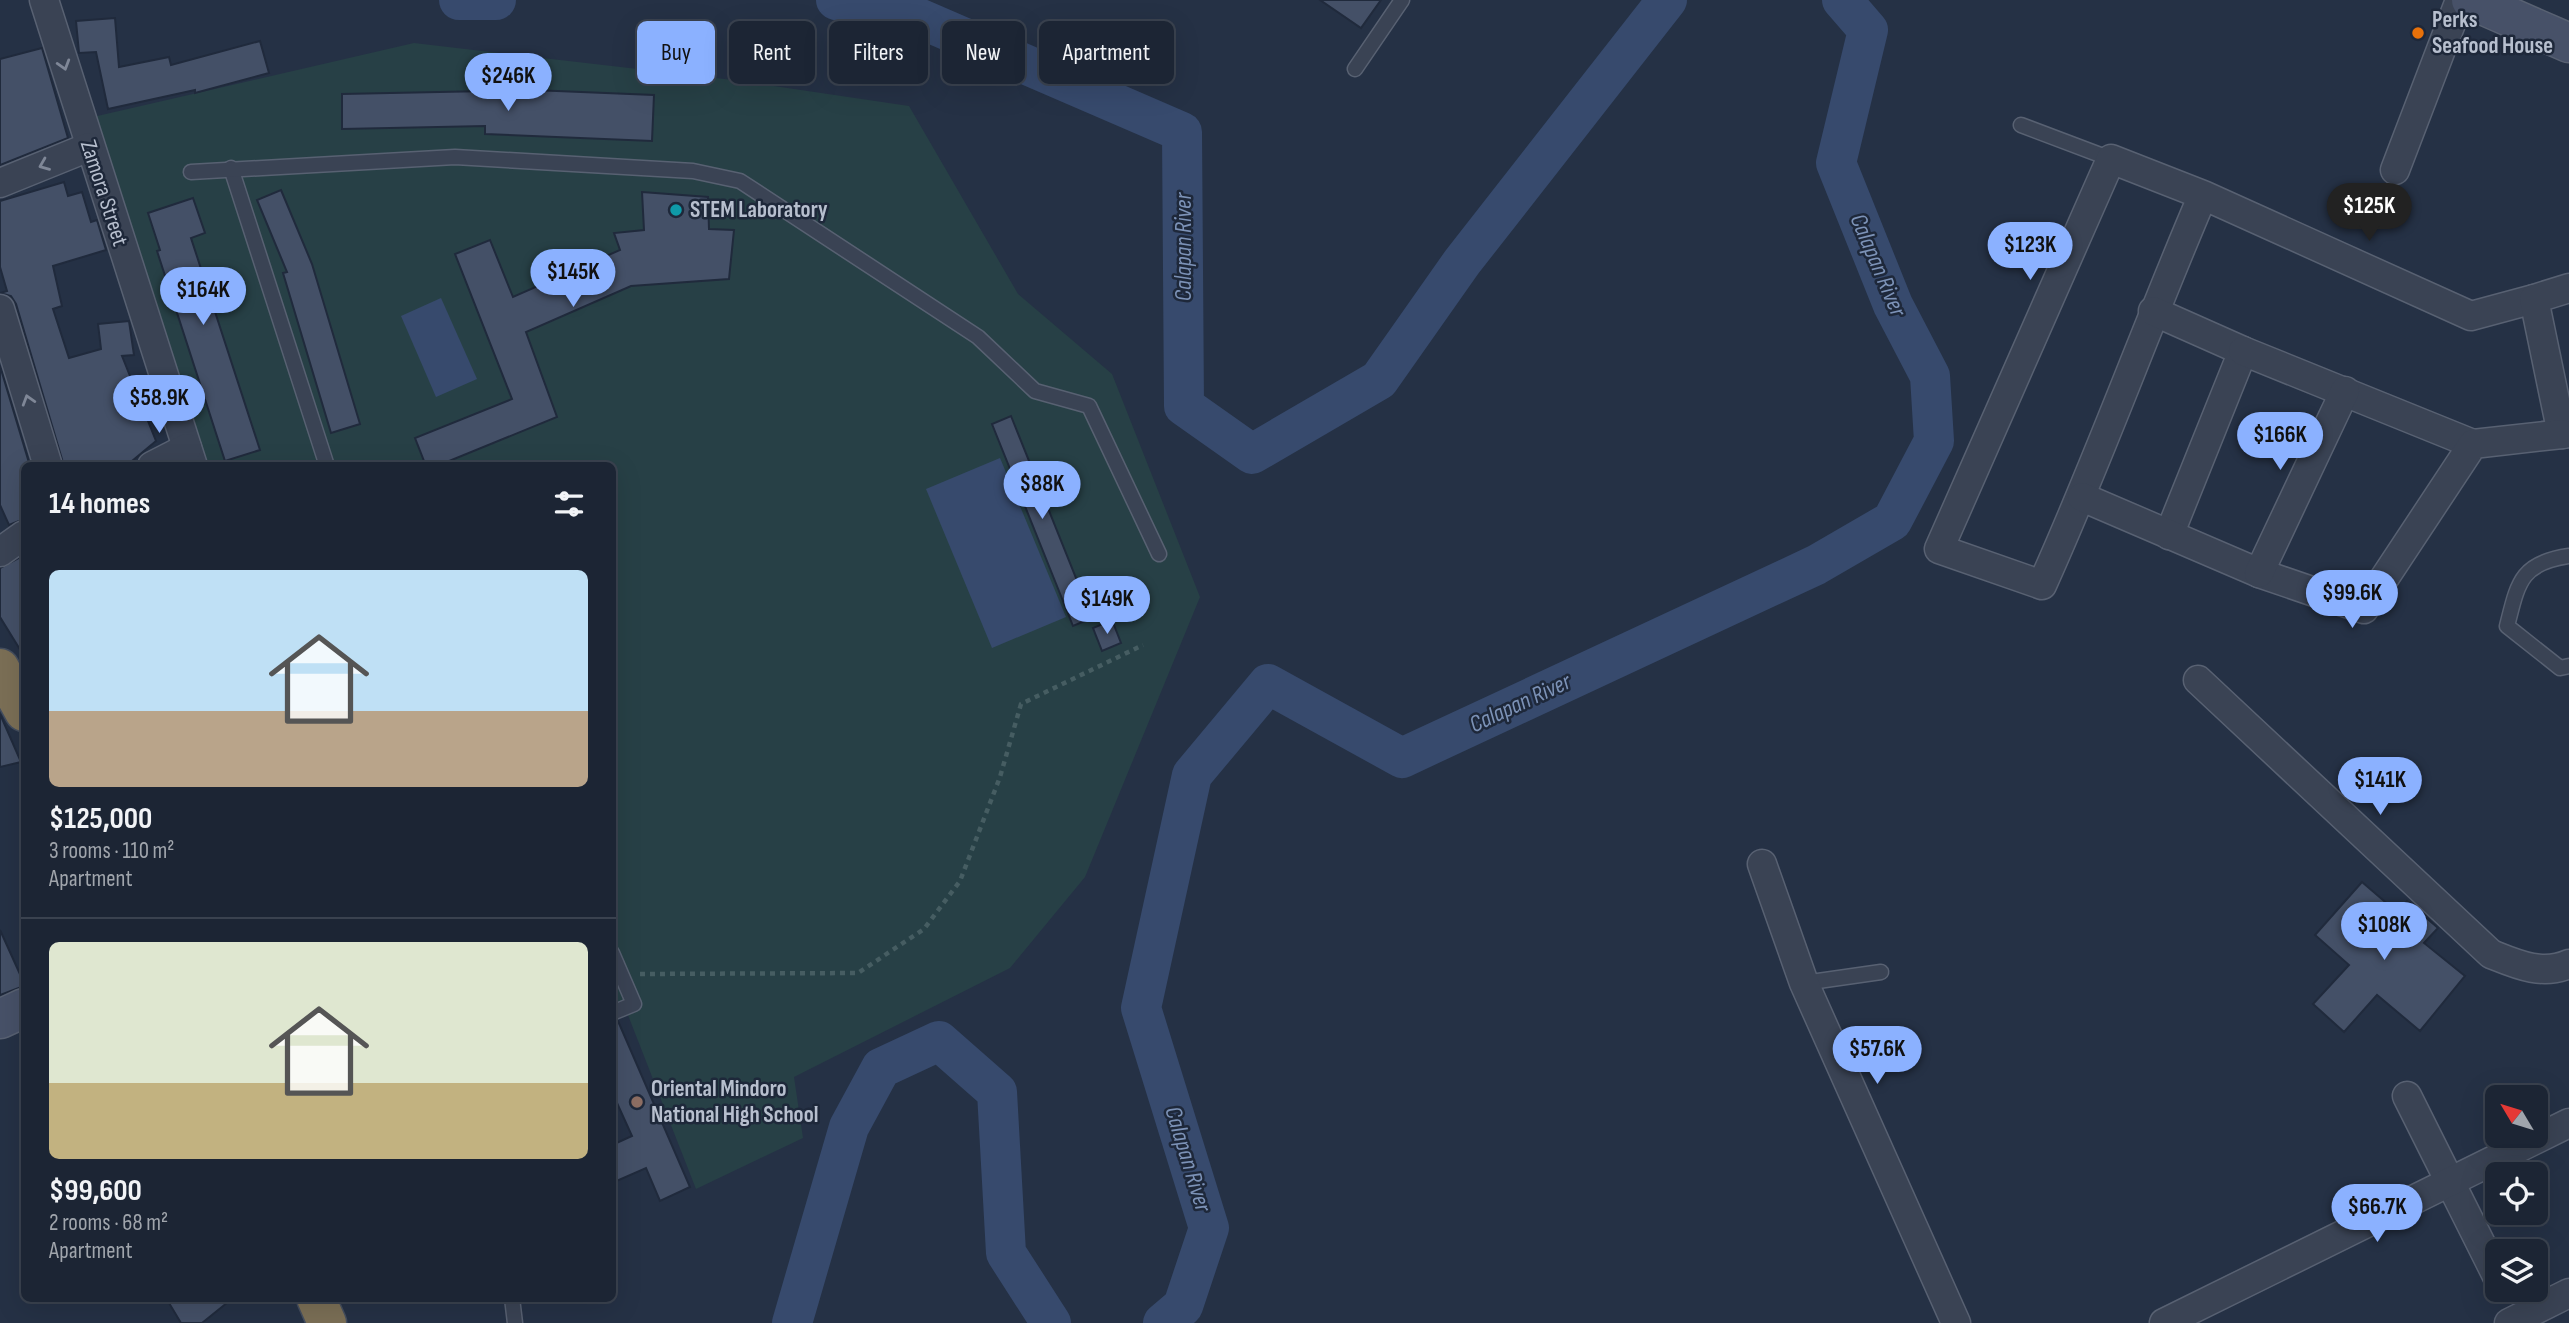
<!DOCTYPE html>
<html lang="en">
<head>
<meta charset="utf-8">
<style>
  :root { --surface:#1c2534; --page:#252d3c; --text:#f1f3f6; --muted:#a0a5ac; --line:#3a424f; --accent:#8bb1ff }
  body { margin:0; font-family:"Sofia Sans Condensed",sans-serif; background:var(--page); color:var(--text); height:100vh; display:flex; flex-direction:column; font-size:26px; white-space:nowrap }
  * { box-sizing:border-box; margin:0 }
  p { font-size:23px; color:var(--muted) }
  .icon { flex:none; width:38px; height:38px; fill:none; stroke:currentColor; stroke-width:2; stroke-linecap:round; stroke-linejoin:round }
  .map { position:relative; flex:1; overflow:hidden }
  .sheet { position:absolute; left:21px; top:462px; width:595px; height:840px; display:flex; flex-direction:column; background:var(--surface); border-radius:10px; box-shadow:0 7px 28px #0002,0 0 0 2px var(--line) }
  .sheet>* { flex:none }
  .top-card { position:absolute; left:637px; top:21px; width:665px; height:63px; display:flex; gap:14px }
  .needle { width:46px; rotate:308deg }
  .fabs { position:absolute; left:2485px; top:1085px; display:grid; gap:14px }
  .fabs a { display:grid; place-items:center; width:63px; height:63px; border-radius:10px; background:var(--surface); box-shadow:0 7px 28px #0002,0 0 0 2px var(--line); font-size:35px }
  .price { position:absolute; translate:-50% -60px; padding:0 16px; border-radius:24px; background:var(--accent); color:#111; font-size:23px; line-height:46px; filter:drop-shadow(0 2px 4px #0008) }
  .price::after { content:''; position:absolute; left:50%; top:42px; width:21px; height:16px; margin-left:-10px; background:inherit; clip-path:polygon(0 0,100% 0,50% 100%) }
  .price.on { background:#222; color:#fff }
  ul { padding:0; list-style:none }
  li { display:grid; align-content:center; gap:14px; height:371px; padding:0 28px }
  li+li { border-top:2px solid var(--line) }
  li span { display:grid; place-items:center; height:217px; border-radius:10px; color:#555 }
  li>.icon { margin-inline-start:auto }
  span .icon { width:126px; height:126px; fill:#fffc; stroke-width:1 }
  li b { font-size:30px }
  h2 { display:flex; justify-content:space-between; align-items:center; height:84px; padding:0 28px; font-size:30px }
  .tag { padding:0 24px; border-radius:10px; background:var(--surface); box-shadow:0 7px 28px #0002,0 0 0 2px var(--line); font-size:24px; line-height:63px }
  .tag.on { background:var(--accent); color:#111 }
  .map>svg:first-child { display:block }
</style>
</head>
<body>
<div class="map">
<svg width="2569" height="1323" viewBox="0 0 2569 1323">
  <rect width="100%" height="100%" fill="#253145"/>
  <polygon fill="#274046" points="414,43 733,80 909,106 1018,294 1112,374 1200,597 1085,877 1010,968 794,1077 803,1138 696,1189 626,1010 613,1016 612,466 207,465 93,117"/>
  <g fill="#374a6d">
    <polygon points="441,298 477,379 436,397 401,316"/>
    <polygon points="1000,458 1066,617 992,648 926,489"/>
  </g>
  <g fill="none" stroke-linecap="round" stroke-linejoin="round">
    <g stroke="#374a6d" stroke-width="40">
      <polyline points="459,0 496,0"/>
      <polyline points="836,0 907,13 1182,132 1184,406 1252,454 1379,380 1462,262 1667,0"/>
      <polyline points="792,1323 849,1127 881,1068 939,1041 997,1092 1006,1253 1051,1323"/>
      <polyline points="1163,1323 1183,1306 1209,1228 1141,1008 1192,775 1268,684 1402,758 1816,565 1892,521 1934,441 1930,376 1893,305 1836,163 1868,30 1842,0"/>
    </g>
  </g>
  <g fill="#445067" stroke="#202a3c" stroke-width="2">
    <polygon points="1320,0 1381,0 1361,28"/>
    <polygon points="115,18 119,67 169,57 171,65 260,41 269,73 195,93 195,90 108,109 96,52 79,53 76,21"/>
    <polygon points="42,48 68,138 0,165 0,59"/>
    <polygon points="487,88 654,95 652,141 485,134 485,126 342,129 342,94 487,91"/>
    <polygon points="64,182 68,196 82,192 91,222 97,220 106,250 53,266 62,306 53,309 69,358 101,349 98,324 129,321 134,355 122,356 156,441 126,466 64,466 16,304 11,296 0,293 7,291 0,267 0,201"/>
    <polygon points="281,190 312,264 360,424 331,433 283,273 287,272 257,200"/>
    <polygon points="642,192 708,197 709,229 734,230 729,279 631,286 526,332 557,417 437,466 426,466 415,438 512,399 455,254 490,240 513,297 620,250 614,233 644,230"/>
    <polygon points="193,198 205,233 191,238 260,450 225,461 157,251 160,250 148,213"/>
    <polygon points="0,366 30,466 24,466 24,519 9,525 0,505"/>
    <polygon points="1011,416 1092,618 1073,626 992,424"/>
    <polygon points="24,555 24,656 0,617 0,568"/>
    <polygon points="1112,620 1121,643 1102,651 1093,628"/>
    <polygon points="0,714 21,762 0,767"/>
    <polygon points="2362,882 2397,912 2407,901 2438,928 2424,943 2465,976 2420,1031 2377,995 2344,1032 2313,1004 2349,965 2315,935"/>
    <polygon points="0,930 24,983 24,986 0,995"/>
    <polygon points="618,1021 690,1187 660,1201 646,1168 612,1183 612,1145 632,1136 612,1092 612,1022"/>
    <polygon points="166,1298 233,1298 202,1323 181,1323"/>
  </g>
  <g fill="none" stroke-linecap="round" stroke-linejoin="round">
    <g stroke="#586172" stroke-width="17">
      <g id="lane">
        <polyline points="1355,69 1402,0"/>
        <polyline points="2021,125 2111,159"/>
        <polyline points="231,168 327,466"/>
        <polyline points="191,172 455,157 693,171 740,181 978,337 1035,391 1089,406 1159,554"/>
        <path d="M2569,556c-49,7 -51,27 -62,70l53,42 9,-2"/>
        <polyline points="612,953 634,1004 612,1013"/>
        <polyline points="1804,983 1881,972"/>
        <polyline points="512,1298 515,1323"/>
      </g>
    </g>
    <g stroke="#586172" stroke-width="31">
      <g id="street">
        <polyline points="44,0 193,466"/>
        <polyline points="2395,170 2460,0"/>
        <polyline points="0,183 89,147"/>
        <path d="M2203,195c-56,130 -103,262 -161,390l-103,-36 172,-390 92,36 268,121 63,-17"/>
        <polyline points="2569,288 2534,299 2562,434 2569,433"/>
        <polyline points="0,309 48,466"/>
        <polyline points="2153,311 2243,351 2169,535"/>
        <polyline points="2243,351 2473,444"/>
        <polyline points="152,466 187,448"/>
        <polyline points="2082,497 2259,573 2364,609 2473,444 2562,434"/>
        <polyline points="0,552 24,535"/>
        <polyline points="2259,573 2345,391"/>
        <path d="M2198,680l293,274c25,10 51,22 78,10"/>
        <polyline points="1762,864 1804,983 1956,1323"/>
        <polyline points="2407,1096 2497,1276"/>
        <polyline points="2164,1323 2569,1123"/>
        <polyline points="2509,1323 2569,1293"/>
      </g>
    </g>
    <g stroke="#586172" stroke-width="41">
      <g id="secondary">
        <polyline points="2471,0 2569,43"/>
        <polyline points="0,1019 24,1008"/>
      </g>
    </g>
    <g stroke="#444e5f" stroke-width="41">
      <g id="highway">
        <polyline points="0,668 24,712"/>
        <polyline points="316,1298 327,1323"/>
      </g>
    </g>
    <polyline stroke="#465d62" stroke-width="4.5" stroke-dasharray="5 5" stroke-linecap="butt" points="640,974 858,973 924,929 960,881 1000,777 1021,704 1143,645"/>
    <use href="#lane" stroke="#3a4354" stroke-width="14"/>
    <use href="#street" stroke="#3a4354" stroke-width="28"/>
    <use href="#secondary" stroke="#475168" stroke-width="38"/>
    <use href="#highway" stroke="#7b6f56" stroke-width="38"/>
  </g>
  <defs><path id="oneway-chevron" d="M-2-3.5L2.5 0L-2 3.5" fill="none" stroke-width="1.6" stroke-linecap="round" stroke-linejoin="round" transform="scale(1.75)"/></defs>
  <g stroke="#7f8797">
    <use href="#oneway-chevron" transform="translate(64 65) rotate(73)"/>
    <use href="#oneway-chevron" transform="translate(44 165) rotate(158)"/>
    <use href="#oneway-chevron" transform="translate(28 400) rotate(-107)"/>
  </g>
  <circle fill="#e8710a" stroke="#1e283a" stroke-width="2.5" cx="2418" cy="33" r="7"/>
  <circle fill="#0f9aa8" stroke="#1e283a" stroke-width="2.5" cx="676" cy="210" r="7"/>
  <circle fill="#8d6e63" stroke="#1e283a" stroke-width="2.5" cx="637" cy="1102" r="7"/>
  <g text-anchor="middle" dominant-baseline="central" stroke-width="5" stroke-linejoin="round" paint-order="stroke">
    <g font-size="23" font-weight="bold" fill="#b7bfce" stroke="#1e283a" text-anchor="start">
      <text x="2432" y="20">Perks<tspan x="2432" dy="26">Seafood House</tspan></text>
      <text x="690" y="210">STEM Laboratory</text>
      <text x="651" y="1089">Oriental Mindoro<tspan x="651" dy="26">National High School</tspan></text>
    </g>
    <g font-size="23" fill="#b7bfce" stroke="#1e283a">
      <text transform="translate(104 193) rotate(72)">Zamora Street</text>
    </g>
    <g font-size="24" font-style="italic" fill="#7c92b7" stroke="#1e283a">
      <text transform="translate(1183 247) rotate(-90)">Calapan River</text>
      <text transform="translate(1878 265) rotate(67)">Calapan River</text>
      <text transform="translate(1520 703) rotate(-25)">Calapan River</text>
      <text transform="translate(1188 1159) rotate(73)">Calapan River</text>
    </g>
  </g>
</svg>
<div class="fabs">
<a><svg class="needle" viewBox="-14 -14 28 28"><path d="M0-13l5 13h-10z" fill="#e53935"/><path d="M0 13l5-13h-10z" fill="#a0a5ac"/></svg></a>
<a><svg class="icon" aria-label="locate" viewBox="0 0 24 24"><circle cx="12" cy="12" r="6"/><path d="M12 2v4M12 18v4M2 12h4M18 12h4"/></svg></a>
<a><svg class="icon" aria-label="layers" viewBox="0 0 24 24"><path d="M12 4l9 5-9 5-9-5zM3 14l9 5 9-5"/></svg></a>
</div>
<b class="price" style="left:508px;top:113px">$246K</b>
<b class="price on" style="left:2369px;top:243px">$125K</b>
<b class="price" style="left:2030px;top:282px">$123K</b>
<b class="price" style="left:573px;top:309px">$145K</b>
<b class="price" style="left:203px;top:327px">$164K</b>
<b class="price" style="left:159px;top:435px">$58.9K</b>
<b class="price" style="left:2280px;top:472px">$166K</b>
<b class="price" style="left:1042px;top:521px">$88K</b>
<b class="price" style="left:2352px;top:630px">$99.6K</b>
<b class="price" style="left:1107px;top:636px">$149K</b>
<b class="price" style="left:2380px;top:817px">$141K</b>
<b class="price" style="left:2384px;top:962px">$108K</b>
<b class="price" style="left:1877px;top:1086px">$57.6K</b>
<b class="price" style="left:2377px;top:1244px">$66.7K</b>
<div class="top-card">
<a class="tag on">Buy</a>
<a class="tag">Rent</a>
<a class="tag">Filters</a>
<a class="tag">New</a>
<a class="tag">Apartment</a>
</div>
<section class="sheet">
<h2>14 homes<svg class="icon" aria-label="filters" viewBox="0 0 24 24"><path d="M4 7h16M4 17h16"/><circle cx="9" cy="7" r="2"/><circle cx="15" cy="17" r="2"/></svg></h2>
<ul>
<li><span style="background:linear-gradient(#bfe0f5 65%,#b9a48a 0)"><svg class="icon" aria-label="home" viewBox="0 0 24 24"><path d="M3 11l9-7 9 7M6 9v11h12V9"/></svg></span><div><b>$125,000</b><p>3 rooms · 110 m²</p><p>Apartment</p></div></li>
<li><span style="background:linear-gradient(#dfe7d0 65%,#c2b280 0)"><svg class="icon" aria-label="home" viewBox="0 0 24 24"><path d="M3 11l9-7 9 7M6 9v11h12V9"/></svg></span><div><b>$99,600</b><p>2 rooms · 68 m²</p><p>Apartment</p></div></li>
</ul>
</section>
</div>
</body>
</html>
